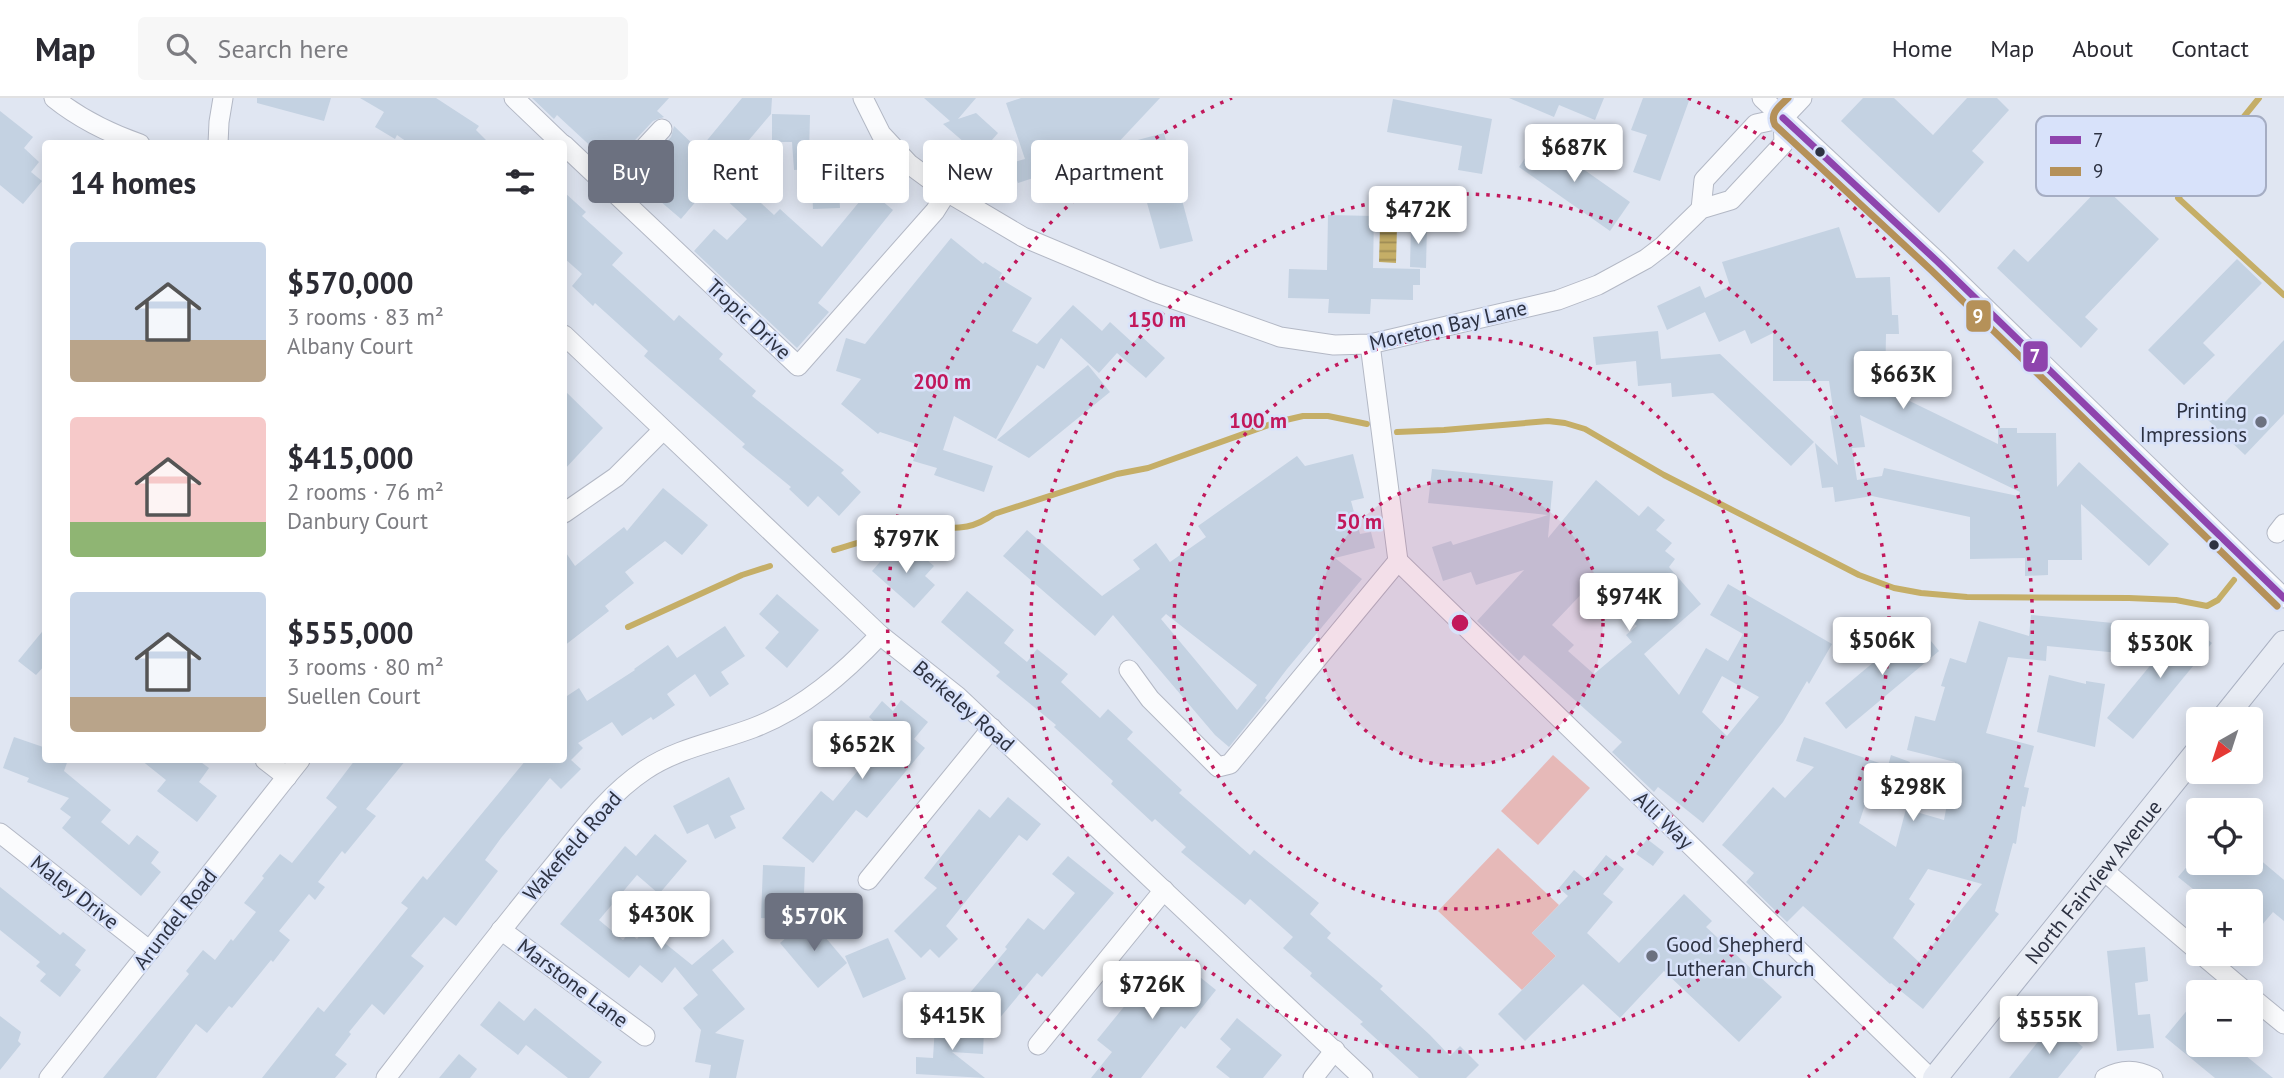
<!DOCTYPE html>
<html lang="en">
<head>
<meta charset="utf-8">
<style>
  :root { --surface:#fff; --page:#f7f7f7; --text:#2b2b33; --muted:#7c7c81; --line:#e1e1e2; --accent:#6c7180 }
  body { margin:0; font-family:"PT Sans",sans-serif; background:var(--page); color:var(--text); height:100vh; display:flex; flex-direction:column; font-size:26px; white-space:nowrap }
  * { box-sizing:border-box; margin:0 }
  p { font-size:23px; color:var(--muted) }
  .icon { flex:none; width:38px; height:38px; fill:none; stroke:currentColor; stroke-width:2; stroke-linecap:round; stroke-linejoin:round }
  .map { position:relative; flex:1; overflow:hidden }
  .panel { position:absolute; left:42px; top:42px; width:525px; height:623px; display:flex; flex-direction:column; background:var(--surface); border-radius:7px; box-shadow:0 4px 18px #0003 }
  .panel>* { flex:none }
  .banner { position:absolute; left:588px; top:42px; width:665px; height:63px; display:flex; gap:14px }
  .needle { width:46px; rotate:219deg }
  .controls { position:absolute; left:2186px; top:609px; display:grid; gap:14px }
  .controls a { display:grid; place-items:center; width:77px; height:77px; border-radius:7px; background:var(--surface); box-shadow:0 4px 18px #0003; font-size:35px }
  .price { position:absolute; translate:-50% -60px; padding:0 16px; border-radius:7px; background:#fff; color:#222; font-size:23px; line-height:46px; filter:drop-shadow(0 2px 4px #0008) }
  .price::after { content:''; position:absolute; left:50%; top:42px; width:21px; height:16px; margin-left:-10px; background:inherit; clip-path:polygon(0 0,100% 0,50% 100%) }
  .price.current { background:var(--accent); color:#fff }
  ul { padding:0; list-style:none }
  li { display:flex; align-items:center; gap:21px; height:175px; padding:0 28px }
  li span { display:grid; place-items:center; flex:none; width:196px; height:140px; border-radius:7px; color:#555 }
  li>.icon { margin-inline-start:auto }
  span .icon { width:84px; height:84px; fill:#fffc; stroke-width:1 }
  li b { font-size:30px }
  h2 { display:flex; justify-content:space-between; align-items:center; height:84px; padding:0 28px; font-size:30px }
  .tag { padding:0 24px; border-radius:7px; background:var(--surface); box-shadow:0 4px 18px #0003; font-size:24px; line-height:63px }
  .tag.current { background:var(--accent); color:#fff }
  header { display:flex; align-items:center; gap:42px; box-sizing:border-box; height:98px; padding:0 35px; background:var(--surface); border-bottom:2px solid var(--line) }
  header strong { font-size:33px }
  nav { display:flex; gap:38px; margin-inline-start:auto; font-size:24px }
  .search { width:490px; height:63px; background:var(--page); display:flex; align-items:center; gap:18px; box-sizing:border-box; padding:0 24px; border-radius:7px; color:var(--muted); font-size:26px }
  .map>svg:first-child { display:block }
</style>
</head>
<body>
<header>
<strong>Map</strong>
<div class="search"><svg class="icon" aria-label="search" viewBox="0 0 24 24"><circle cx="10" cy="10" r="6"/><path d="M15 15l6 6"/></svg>Search here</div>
<nav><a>Home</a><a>Map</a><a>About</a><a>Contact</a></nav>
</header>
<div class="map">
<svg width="2284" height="980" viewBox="0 0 2284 980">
  <defs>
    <pattern id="water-rules" width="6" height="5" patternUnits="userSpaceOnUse" patternTransform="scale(1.75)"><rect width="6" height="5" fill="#c5ae67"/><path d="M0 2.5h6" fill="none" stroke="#a08e56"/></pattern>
  </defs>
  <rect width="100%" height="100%" fill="#e0e6f2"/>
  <g fill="#e6b9b8">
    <polygon points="1553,657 1590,690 1538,747 1501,713"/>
    <polygon points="1498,750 1559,807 1532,835 1556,858 1522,892 1438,813"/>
  </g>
  <polygon fill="url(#water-rules)" points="1380,129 1397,129 1396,165 1379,164"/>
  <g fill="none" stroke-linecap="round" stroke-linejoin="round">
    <g stroke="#c5ae67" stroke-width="6">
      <polyline points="2259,0 2178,100 2284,197"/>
      <polyline points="1397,334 1444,332 1548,323 1565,325 1585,331 1664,377 1859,477 1894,490 1921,495 1967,499 2129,500 2176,502 2207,508 2218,502 2234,482"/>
      <path d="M834,452c27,-8 53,-17 81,-21 32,-5 48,7 79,-15l123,-40 31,-6 129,-46 26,-6h25l39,8"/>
      <polyline points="628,529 742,477 770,468"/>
    </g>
  </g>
  <g fill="#c4d2e2" fill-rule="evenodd">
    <polygon points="257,0 331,0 324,23 257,5"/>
    <polygon points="360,0 436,0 479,28 476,32 490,46 410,46 397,37 395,41 375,29 384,14"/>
    <polygon points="532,0 669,0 657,13 664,19 653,23 608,71 595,59 598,55 557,17 554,21"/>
    <polygon points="742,0 772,0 771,16 732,62 759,88 751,96 774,117 780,111 822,149 869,92 893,112 818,205 829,214 797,250 694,153 714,131 727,142 747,121 710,87 681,121 646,91 638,100 625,88 671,39 674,28 699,52"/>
    <polygon points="924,0 976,0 958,21 976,15 998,35 979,57 943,26 950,23"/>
    <polygon points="1021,0 1160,0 1115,48 1164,35 1193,143 1160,151 1140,80 1070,95 1064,70 1018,85 1011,65 1025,61 1006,5"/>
    <polygon points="1509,0 1604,0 1595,22 1559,7 1554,19"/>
    <polygon points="1643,0 1690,0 1660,83 1633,74 1647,37 1631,32"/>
    <polygon points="1863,0 1894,0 1933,37 1967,0 1997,0 2009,12 1972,53 1984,64 1939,115 1841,23"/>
    <polygon points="1393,1 1492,21 1482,76 1458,72 1462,48 1387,34"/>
    <polygon points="0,13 33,39 24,50 39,64 31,74 42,83 23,106 0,87"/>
    <polygon points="772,16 810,17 809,56 837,54 840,110 813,111 811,71 794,72 792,44 772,44"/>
    <polygon points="1539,40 1630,104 1610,133 1519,69"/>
    <polygon points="2102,87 2159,141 2085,219 2098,231 2081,250 1997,170 2014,151 2028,164"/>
    <polygon points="564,94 586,114 582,118 623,155 612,167 674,223 679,217 723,256 719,261 756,293 752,298 844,372 841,375 861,394 839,418 818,398 808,409 789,391 791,389 742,349 745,346 644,258 648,253 595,205 593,208 572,188 582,176 564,160"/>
    <polygon points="1328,117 1374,118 1373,170 1420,171 1420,187 1413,187 1413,202 1371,201 1370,216 1328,215 1329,201 1288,200 1289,171 1327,172"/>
    <polygon points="1411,126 1427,127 1426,170 1410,169"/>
    <path d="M1839,129l17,51 34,-1 2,38h6l1,19h-13l-1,55 113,55v-16h19v5h39l1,54 22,-25 90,82 -20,22 -68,-62 1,56h-34v15l-23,1v-18l-55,1v-42l-98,-21 -37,6 -2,-15 -11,1 -7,-45 23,22 -8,-49 4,-1 -5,-34h-56v-48l-22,11 -6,-14 -26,12 -14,-30 -38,18 -10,-24 43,-20 5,12 25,-12 -8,-24zM1860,317l160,77 -2,4 -134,-28 -2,8 -25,4 -5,-32 13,-1z"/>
    <polygon points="951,140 983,166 985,164 1002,175 999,180 1032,200 1012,233 1037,246 1073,207 1102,233 1110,224 1133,245 1140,237 1165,260 1146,280 1117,255 1099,275 1061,240 1044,271 1037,267 996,341 954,318 943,352 993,368 984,394 934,377 937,370 913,363 919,347 880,334 878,336 841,306 861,281 836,273 846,240 865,246"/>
    <polygon points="2237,161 2262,185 2203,245 2215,257 2184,287 2148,252"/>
    <polygon points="1658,233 1661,261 1720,256 1814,344 1791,368 1713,295 1672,299 1671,285 1638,288 1636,263 1596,267 1593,239"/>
    <polygon points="2284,242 2284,316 2245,357 2208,322"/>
    <polygon points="1088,267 1110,294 1029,360 997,342"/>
    <polygon points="564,292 603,330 564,372"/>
    <path d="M1353,356l11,44 -13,3 9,33 11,-2 4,16 -40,10 27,21 -75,90 -22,29 2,2 -38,47 -14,-12 -102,-120 -18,21 -92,-80 24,-26 75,66 38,-27 -7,-9 23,-17 14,19 36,-25 -8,-11 99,-70 8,10zM1166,516l91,71 -20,25 -76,-91z"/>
    <path d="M1432,371l121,12 -5,57 48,-58 43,36 9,-10 17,14 -9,10 16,13 -7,8 10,8 -6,8 32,37 -57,50 35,41 27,-47 22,13 15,-27 -33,-19 18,-31 104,60 -23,40 -2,-3 -24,41 -80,101 -45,-36 -4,5 -42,-40 10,-10 -98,-87 -5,6 -42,-40 47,-51 -48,15 -5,-13 -28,9 -11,-34 19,-6 2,4 95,-30 -120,-12zM1590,487l47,41 -11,9 6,7 -38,32 -26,-23 6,-6 -22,-20zM1722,578l37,21 -32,39 -25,-24z"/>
    <polygon points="663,390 708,427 682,457 665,443 625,474 634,485 605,508 609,513 564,548 564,452 575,468 624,429 627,433"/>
    <polygon points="894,448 905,459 913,450 934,468 925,478 935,487 914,510 872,473"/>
    <polygon points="967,493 1014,532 1004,545 1027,564 1037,551 1068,576 1061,584 1100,620 1108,611 1133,634 1127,641 1182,692 1179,695 1250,757 1254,752 1319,805 1310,816 1331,835 1327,840 1383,888 1380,891 1430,937 1450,958 1460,948 1479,967 1466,980 1419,980 1360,926 1363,924 1310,878 1312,875 1283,850 1293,839 1250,801 1245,807 1181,754 1186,749 1155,721 1152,724 1111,686 1113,683 1054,629 1056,627 996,578 1000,574 941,524"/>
    <polygon points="777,496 819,532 787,570 765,550 779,534 759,516"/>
    <path d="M2031,517l112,11 -3,29 -93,-9 -1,15 -38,-4 -22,76 48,13 -10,41 5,1 -4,19 -3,-1 -6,38 -3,-1 -18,68 4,3 -76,95 -32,-26 -1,1 -87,-78 -16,16 -41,-40 8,-9 -32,-28 51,-58 12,11 29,-31 -18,-6 8,-24 84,29 3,-11 19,7 -12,35 -27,-10 -12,36 37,24 10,-38 38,11 11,-58 -48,-12 8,-34 20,5 10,-34 -4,-1 9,-28 16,5 13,-42 50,15zM1928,771l54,15 -63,78 -26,-24 22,-34 -6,-5z"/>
    <polygon points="2186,524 2212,545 2133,641 2107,620"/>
    <polygon points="1918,527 1939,553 1846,631 1825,605"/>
    <polygon points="725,528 745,558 721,574 729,586 710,599 695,576 667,596 675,607 653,622 651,619 622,638 612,624 578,645 583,650 571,662 581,671 561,691 550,680 501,740 485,762 498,773 456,828 444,819 411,858 424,868 384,917 372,906 349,934 351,936 335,957 347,966 335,980 262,980 318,909 324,914 408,810 401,805 423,778 427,782 526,662 564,662 564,600 579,590 587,603 635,572 634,571 668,547 677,560"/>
    <polygon points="46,529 46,566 36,577 18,563"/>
    <polygon points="2049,577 2086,586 2086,583 2105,586 2095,649 2037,634"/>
    <polygon points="901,602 928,624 914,641 925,650 867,720 856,712 813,765 782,740 821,693 833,703 879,647 870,640 880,629 869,619 882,603 893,613"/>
    <polygon points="14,639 46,650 46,662 68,662 64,673 111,712 101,724 129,747 137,737 159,754 151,765 161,774 141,798 62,730 71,719 60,711 69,700 27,684 29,680 3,670"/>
    <polygon points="141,662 198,662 209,670 199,684 217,698 197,724 157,693 166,682"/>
    <polygon points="355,662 406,662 366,711 376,718 345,756 342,753 318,784 325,789 315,802 309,796 279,833 290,842 273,864 271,862 232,910 229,908 207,935 196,926 156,980 103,980 189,876 186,873 203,852 215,862 231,841 233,843 256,814 244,805 264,780 262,778 280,756 292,765 337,709 326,700"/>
    <polygon points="729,679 745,711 730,718 736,730 715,741 708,726 687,736 673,708"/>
    <polygon points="1008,699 1041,726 1027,743 1019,737 946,828 958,841 939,860 930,851 921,860 894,833 937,790 924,780 979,711 990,720"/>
    <polygon points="655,736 687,763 659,796 637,777 599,822 623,842 629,835 637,841 646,830 692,867 723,841 734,854 712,872 745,911 715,935 744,942 736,980 709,980 711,967 695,964 701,932 683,910 698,897 675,869 662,885 640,867 629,880 560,826 625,748 636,758"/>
    <polygon points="1647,741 1664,754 1653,768 1636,756"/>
    <polygon points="2252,755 2284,782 2284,823 2273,814 2250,841 2250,803 2208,803 2178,779 2190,765 2250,765"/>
    <polygon points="1606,757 1624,771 1603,796 1613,804 1587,835 1619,865 1684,796 1712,823 1706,829 1782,899 1739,944 1664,873 1620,920 1583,886 1525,943 1498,916 1556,858 1532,835 1568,798 1559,790 1574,772 1586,782"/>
    <polygon points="1068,758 1114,795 1042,879 1037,875 993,928 963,903 1007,851 1005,849 1028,820 1044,832 1075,795 1052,776"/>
    <polygon points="763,767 805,769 803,822 761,820"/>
    <polygon points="0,789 60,837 63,834 86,852 75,867 81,872 60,899 40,883 46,876 36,868 40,864 0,832"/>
    <polygon points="809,820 847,865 818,890 780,845"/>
    <polygon points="888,840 906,881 863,900 845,858"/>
    <polygon points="2145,849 2148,883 2135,885 2138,917 2150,916 2154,950 2117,953 2107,853"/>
    <polygon points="1180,863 1216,892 1185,931 1181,928 1141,980 1091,980 1112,954 1097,942 1157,868 1169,878"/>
    <polygon points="499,903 524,923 535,910 602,964 589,980 568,980 526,947 518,957 480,927"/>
    <polygon points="2189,910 2198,918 2198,947 2215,947 2227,956 2234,948 2273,980 2215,980 2165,939"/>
    <polygon points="0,918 21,934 18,943 21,946 0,972"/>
    <polygon points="1237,920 1282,957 1263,980 1230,980 1216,969 1231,951 1220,941"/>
    <polygon points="2053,925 2083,949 2058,980 2009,980"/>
    <polygon points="935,928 984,931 983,956 952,954 985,980 916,976 916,959 933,960"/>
    <polygon points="459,956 477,971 470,980 439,980"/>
  </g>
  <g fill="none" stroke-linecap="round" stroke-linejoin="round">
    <g stroke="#b3b8c5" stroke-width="21">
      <g id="minor">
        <path d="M54,0c26,21 55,35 86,46"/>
        <polyline points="514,0 562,46"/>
        <polyline points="863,0 881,36 909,66 947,94 1023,139 1154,194 1280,239 1334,247 1370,246 1558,202 1598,187 1646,161 1663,148 1701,111 1731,102 1784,45 1783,20"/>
        <polyline points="1762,0 1938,164 2284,500"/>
        <polyline points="1783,20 1802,0"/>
        <polyline points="218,46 219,24 223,0"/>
        <polyline points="564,47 798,268 935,113 947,94"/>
        <polyline points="608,89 662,31"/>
        <polyline points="1701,111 1704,82 1756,26 1783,20"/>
        <polyline points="564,237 880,537 957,598 1363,980"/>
        <polyline points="564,415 616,379 663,332"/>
        <polyline points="2277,435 2284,426"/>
        <polyline points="1398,463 1930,980"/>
        <polyline points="1129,572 1150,601 1218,669 1230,666 1398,463 1370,246"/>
        <polyline points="265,662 287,679"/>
        <polyline points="0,735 150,853"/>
        <polyline points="2103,772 2198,853"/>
        <polyline points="868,782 992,630"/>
        <polyline points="501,832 645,938"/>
        <polyline points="2201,856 2246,894"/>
        <polyline points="2250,898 2284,926"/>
        <polyline points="1038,947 1164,792"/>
        <polyline points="49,980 300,662"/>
        <path d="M386,980c54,-70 108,-140 164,-208 29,-35 56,-74 95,-100 33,-22 71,-28 108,-42 50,-19 91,-55 127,-93"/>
        <polyline points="1313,980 1335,952"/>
        <path d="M2105,980c17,-9 31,-9 48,0"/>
      </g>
    </g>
    <g stroke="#abb2c3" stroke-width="26">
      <g id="major">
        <polyline points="2223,621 2284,545"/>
        <path id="s1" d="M1935,980l263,-327"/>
      </g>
    </g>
    <use href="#minor" stroke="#fafbfd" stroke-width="19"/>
    <use href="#major" stroke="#e8ecf4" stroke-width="24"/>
    <g stroke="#d8e2fa" stroke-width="12">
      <polyline id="bus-1" points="1783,20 1938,164 2284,500"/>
    </g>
    <g stroke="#d8e2fa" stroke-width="12">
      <path id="bus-2" d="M1788,0c-8,8 -19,15 -13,27l156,145 346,336"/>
    </g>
    <use href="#bus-1" stroke="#8e44ad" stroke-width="7"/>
    <use href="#bus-2" stroke="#b59159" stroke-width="7"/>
  </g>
  <circle cx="1460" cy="525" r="143" fill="#c2185b" fill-opacity=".12"/>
  <g fill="none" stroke="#c2185b" stroke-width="3.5" stroke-dasharray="3.5 7">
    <circle cx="1460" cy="525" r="143"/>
    <circle cx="1460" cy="525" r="286"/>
    <circle cx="1460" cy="525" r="429"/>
    <path d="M1112 979A572 572 0 0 1 1232 0M1688 0A572 572 0 0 1 1808 979"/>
  </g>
  <g fill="#2d3242" stroke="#d8e2fa" stroke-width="2.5">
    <circle cx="1820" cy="54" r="6"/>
    <circle cx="2214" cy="447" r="6"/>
  </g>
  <g fill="#6c7180" stroke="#d8e2fa" stroke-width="2.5">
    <circle cx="2261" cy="324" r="7"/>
    <circle cx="1652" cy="858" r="7"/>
  </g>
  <g text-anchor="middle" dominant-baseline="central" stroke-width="5" stroke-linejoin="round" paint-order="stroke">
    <g font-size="21" fill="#2d3242" stroke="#d8e2fa">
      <text transform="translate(749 221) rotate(43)">Tropic Drive</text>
      <text transform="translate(1448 227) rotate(-13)">Moreton Bay Lane</text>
      <text transform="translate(964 608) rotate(41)">Berkeley Road</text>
      <text transform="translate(1664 722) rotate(44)">Alli Way</text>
      <text transform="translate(572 748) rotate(-49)">Wakefield Road</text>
      <text stroke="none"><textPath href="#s1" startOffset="252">North Fairview Avenue</textPath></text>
      <text transform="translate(75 794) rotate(38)">Maley Drive</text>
      <text transform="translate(175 821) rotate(-52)">Arundel Road</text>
      <text transform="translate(573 885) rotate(37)">Marstone Lane</text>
    </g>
    <g font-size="21" fill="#2d3242" stroke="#d8e2fa" text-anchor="end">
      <text x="2247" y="312">Printing<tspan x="2247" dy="24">Impressions</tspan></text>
      <text x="1666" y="846" text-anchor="start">Good Shepherd<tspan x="1666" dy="24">Lutheran Church</tspan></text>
    </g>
  </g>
  <rect x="2036" y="18" width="230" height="80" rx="10" fill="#d8e2fa" stroke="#a5adc3" stroke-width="2"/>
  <rect x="2050" y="38" width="31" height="8" fill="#8e44ad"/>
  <rect x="2050" y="69" width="31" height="9" fill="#b59159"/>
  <g font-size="19" fill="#2d3242">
    <text x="2093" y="49">7</text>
    <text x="2093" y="80">9</text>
  </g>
  <circle cx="1460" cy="525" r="10" fill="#c2185b" stroke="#d8e2fa" stroke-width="3.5"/>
  <g font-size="21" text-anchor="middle" font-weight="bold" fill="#c2185b" stroke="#d8e2fa" stroke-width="5" stroke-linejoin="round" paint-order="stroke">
    <text x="1157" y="229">150 m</text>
    <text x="942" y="291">200 m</text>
    <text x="1258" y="330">100 m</text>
    <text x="1359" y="431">50 m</text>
  </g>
  <g stroke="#d8e2fa" stroke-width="2.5">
    <rect x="1965" y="201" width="27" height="34" rx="7" fill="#b59159"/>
    <rect x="2022" y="242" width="27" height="33" rx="7" fill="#8e44ad"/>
  </g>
  <g font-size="19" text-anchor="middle" font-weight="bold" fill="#fff">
    <text x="1978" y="225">9</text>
    <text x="2035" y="265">7</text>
  </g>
</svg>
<div class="controls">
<a><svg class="needle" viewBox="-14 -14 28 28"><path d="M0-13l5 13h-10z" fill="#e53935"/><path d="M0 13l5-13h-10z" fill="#7c7c81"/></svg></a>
<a><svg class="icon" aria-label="locate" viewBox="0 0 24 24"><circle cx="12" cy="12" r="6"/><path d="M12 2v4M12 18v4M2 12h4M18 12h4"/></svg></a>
<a>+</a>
<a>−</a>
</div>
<b class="price" style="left:1574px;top:86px">$687K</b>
<b class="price" style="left:1418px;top:148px">$472K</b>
<b class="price" style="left:1903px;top:313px">$663K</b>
<b class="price" style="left:906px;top:477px">$797K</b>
<b class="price" style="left:1629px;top:535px">$974K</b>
<b class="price" style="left:1882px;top:579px">$506K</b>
<b class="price" style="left:2160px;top:582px">$530K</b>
<b class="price" style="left:862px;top:683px">$652K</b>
<b class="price" style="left:1913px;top:725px">$298K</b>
<b class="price" style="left:661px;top:853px">$430K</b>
<b class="price current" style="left:814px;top:855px">$570K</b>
<b class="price" style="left:1152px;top:923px">$726K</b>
<b class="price" style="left:952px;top:954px">$415K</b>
<b class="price" style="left:2049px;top:958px">$555K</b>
<div class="banner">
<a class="tag current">Buy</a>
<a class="tag">Rent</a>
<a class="tag">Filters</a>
<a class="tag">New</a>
<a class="tag">Apartment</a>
</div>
<section class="panel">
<h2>14 homes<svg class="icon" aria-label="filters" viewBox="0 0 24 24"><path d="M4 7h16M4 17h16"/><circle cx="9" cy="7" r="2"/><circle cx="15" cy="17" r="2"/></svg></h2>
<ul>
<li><span style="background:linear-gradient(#c9d6e8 70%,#b9a48a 0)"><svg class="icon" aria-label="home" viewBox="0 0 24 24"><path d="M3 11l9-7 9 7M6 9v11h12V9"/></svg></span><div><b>$570,000</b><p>3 rooms · 83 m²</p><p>Albany Court</p></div></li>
<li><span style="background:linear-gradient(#f6c9c9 75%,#8fb573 0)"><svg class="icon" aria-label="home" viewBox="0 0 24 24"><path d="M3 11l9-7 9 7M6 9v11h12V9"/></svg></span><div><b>$415,000</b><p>2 rooms · 76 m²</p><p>Danbury Court</p></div></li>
<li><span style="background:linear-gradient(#c9d6e8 75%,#b9a48a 0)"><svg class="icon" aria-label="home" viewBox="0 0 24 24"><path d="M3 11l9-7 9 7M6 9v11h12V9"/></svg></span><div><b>$555,000</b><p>3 rooms · 80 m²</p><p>Suellen Court</p></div></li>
</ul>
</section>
</div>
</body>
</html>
